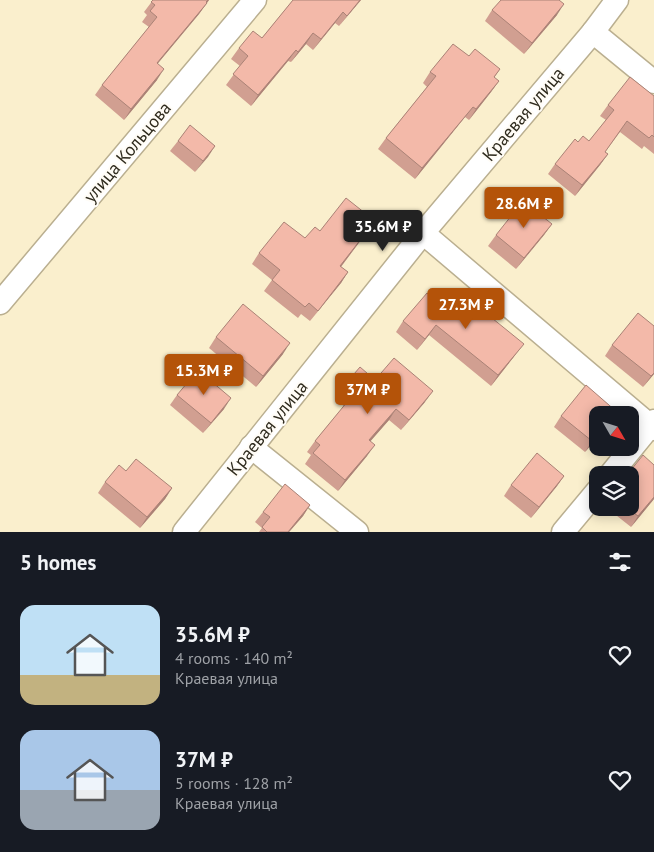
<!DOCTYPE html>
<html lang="en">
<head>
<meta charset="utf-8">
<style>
  :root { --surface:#171b24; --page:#20242c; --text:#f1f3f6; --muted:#9ea1a6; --accent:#b45309 }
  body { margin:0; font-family:"PT Sans",sans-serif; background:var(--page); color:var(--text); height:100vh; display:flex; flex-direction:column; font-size:19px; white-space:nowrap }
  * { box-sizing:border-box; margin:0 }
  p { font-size:16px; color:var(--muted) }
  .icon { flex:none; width:28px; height:28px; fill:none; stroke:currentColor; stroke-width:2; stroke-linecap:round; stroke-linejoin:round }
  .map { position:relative; height:532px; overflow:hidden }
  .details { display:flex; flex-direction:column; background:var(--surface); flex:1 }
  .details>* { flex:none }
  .needle { width:32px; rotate:129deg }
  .buttons { position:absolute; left:589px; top:406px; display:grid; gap:10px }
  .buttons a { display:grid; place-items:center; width:50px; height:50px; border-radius:10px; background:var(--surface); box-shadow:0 2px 12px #0003; font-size:25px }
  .price { position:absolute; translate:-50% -42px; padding:0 11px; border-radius:5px; background:var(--accent); color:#fff; font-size:16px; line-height:32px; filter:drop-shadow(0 1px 2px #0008) }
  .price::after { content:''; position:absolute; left:50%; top:30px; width:15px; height:11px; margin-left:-8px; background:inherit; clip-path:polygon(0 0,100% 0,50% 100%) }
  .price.selected { background:#222; color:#fff }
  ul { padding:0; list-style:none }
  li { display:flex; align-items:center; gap:15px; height:125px; padding:0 20px }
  li span { display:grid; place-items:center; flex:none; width:140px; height:100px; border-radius:15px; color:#555 }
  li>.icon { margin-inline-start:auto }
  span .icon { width:60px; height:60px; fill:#fffc; stroke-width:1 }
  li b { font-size:21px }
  h2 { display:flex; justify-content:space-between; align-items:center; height:60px; padding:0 20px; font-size:21px }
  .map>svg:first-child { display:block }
</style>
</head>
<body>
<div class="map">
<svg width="654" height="532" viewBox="0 0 654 532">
  <rect width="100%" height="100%" fill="#faefcd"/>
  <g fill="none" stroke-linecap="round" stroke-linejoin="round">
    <g stroke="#baaf90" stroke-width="25">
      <g id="minor">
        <polyline points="593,32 654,82"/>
        <polyline points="423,233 654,429"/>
        <polyline points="0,303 255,0"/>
        <polyline points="251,447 357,532"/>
        <polyline points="610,475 654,421"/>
        <polyline points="184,532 423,233 593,32 617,0"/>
        <polyline points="563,532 598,490"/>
      </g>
    </g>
    <use href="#minor" stroke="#fff" stroke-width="22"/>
  </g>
  <g fill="#d19f91">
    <polygon points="153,0 209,0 199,14 158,63 157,80 124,120 95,95 102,85 149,27 142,22 147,15 144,12"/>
    <polygon points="293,0 361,0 339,26 335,23 313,50 306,44 291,62 288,61 251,106 226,85 240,66 231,59 239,48 262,38"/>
    <polygon points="492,10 557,15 524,54 485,21"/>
    <polygon points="469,56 500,69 494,78 499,81 491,92 469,120 465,117 415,179 378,149 386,138 427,87 423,83 430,72"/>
    <polygon points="654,96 654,154 644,146 642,149 620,132 605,152 608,154 600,165 575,196 548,174 555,164 578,142 589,141 606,120 600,116 608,105"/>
    <polygon points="178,141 215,146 195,172 170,151"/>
    <polygon points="375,221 341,267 348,272 341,283 310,321 301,314 298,318 264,291 272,280 252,264 259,253 305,238 320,231"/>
    <polygon points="552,224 544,235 516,269 488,246 496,235"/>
    <polygon points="442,305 516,354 491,386 429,335 417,350 396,332 403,321"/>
    <polygon points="654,326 654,374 643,387 605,356 612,345"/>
    <polygon points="216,337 283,354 256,387 209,348"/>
    <polygon points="375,380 425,402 401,430 389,420 370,441 367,456 338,491 305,464 311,455 307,452 315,441 344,406 335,399 342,388"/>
    <polygon points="177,395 224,409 203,433 170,405"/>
    <polygon points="561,416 598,437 585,452 554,427"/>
    <polygon points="564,476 557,486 531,518 504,496 511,485"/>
    <polygon points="105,482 172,488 165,499 140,528 98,493"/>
    <polygon points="654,499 631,527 607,508 630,508"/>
    <polygon points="310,505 303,516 289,532 259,532 262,528 255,522 263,512"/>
  </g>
  <g fill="#aa8276">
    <polygon points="208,0 209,0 199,14 149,74 157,63"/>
    <polygon points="360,0 361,0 339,26 347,16"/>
    <polygon points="564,4 557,15 524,54 532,43"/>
    <polygon points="343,12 335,23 313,50 321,39"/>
    <polygon points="313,33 306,44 291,62 298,52"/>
    <polygon points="296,50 288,61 251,106 258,95"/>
    <polygon points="164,69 157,80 124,120 131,109"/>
    <polygon points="499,81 491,92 469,120 476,109"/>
    <polygon points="473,107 465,117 415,179 422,168"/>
    <polygon points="215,146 208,157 195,172 203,161"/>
    <polygon points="608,154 600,165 575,196 582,185"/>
    <polygon points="375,221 367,232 333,277 340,266"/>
    <polygon points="552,224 544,235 516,269 524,258"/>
    <polygon points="348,272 341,283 310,321 318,311"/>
    <polygon points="436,325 429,335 417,350 425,339"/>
    <polygon points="290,343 283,354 256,387 263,376"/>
    <polygon points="524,344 516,354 491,386 498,375"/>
    <polygon points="654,373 654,374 643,387 651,376"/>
    <polygon points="433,391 425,402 401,430 409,420"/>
    <polygon points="231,398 224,409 203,433"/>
    <polygon points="396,409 389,420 362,451 369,440"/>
    <polygon points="598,435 598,437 585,452 592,441"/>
    <polygon points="375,445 367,456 338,491 345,480"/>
    <polygon points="564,476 557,486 531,518 539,507"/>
    <polygon points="172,488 165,499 140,528 147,517"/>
    <polygon points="654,497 654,499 631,527 638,516"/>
    <polygon points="310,505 303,516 289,532 288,532"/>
  </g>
  <g fill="#f3b9a9" stroke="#aa8276">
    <polygon points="153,0 208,0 206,2 207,3 157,63 164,69 131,109 102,85 157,17 150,11 155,5 151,2"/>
    <polygon points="293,0 360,0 347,16 343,12 321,39 313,33 298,52 296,50 258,95 233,74 248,56 239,48 253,31 262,38"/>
    <polygon points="501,0 559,0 564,4 532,43 492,10"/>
    <polygon points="453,44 469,56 475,49 500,69 494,77 499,81 476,109 473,107 422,168 386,138 436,76 430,72"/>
    <polygon points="630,77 654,96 654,137 652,135 649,138 627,121 605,152 608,154 582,185 555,164 575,139 578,142 583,136 589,141 614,110 608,105"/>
    <polygon points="190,125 215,146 203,161 178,141"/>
    <polygon points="346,198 375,221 340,266 348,272 318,311 309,303 305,307 272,280 280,270 259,253 284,222 305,238 315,227 320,231"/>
    <polygon points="523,201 552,224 524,258 496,235"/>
    <polygon points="427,293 442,305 451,293 478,315 482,310 524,344 498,375 436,325 425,339 403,321"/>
    <polygon points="243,304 290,343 263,376 216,337"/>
    <polygon points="638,313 654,326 654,373 651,376 612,345"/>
    <polygon points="394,358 433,391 409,420 396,409 369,440 375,445 345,480 313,453 320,445 315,441 352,396 342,388 360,367 375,380"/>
    <polygon points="198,370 231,398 211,423 177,395"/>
    <polygon points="586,385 617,412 614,415 598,415 598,435 592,441 561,416"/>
    <polygon points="537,453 564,476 539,507 511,485"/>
    <polygon points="643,455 654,465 654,497 638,516 627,508 630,508 630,475 627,475"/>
    <polygon points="136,459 172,488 147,517 105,482 119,465 126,471"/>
    <polygon points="285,484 310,505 288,532 267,532 262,527 270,517 263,512"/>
  </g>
  <g text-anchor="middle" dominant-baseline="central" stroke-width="4" stroke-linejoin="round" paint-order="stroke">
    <g font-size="18" fill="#2f2b1e" stroke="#fffcf6">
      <text transform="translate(523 114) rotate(-50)">Краевая улица</text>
      <text transform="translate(127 152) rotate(-50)">улица Кольцова</text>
      <text transform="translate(267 428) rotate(-51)">Краевая улица</text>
    </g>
  </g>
</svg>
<div class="buttons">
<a><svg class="needle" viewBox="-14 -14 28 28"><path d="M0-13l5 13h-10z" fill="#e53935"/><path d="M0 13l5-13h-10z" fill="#9ea1a6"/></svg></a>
<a><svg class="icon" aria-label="layers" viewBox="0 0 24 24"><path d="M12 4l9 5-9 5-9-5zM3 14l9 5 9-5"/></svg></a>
</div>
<b class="price" style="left:524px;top:229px">28.6M ₽</b>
<b class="price selected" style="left:383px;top:252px">35.6M ₽</b>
<b class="price" style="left:466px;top:330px">27.3M ₽</b>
<b class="price" style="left:204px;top:396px">15.3M ₽</b>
<b class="price" style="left:368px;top:415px">37M ₽</b>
</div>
<section class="details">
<h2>5 homes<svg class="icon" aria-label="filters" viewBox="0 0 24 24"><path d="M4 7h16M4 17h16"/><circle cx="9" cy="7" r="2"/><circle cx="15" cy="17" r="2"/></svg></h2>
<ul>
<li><span style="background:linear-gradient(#bfe0f5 70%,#c2b280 0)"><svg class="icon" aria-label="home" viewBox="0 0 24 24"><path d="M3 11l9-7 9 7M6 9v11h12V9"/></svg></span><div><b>35.6M ₽</b><p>4 rooms · 140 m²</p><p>Краевая улица</p></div><svg class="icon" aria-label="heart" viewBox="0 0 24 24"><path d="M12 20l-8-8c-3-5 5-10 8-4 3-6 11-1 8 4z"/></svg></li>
<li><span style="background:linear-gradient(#a9c7e8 60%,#9aa5b1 0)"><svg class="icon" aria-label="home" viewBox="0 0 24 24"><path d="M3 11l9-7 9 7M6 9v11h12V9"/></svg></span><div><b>37M ₽</b><p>5 rooms · 128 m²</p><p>Краевая улица</p></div><svg class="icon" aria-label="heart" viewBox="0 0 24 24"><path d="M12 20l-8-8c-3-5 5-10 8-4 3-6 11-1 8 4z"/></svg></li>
</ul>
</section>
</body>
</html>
